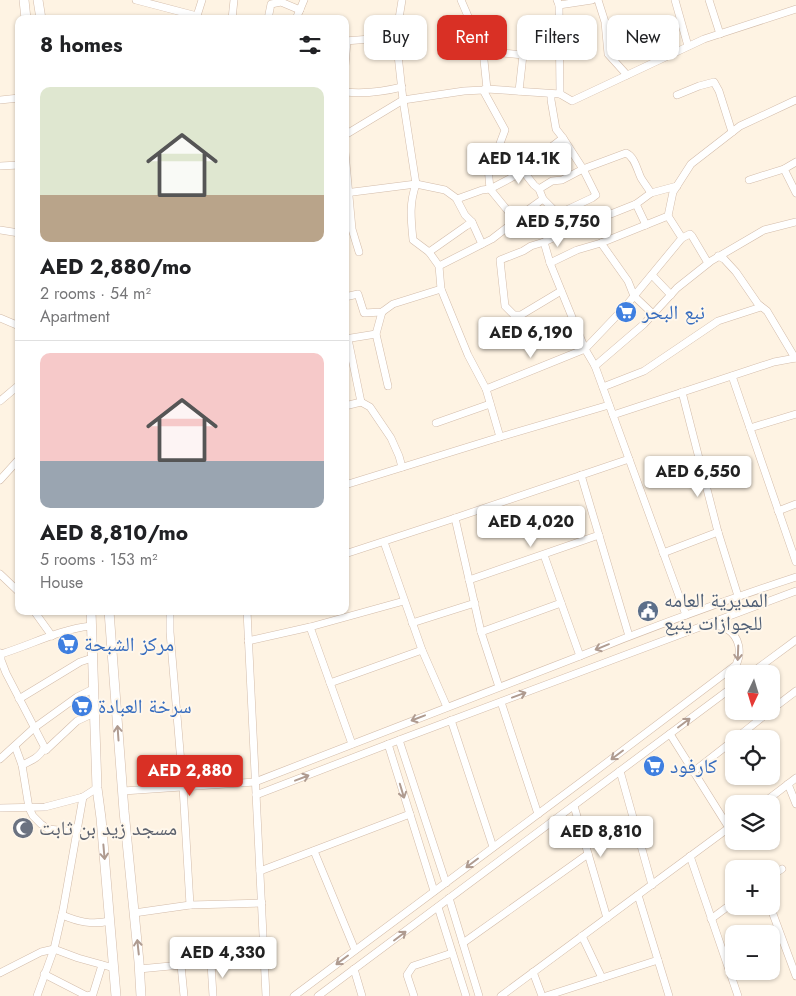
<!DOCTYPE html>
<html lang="en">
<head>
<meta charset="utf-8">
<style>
  :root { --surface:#fff; --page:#f6f6f6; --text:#202124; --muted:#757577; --line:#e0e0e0; --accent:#d93025 }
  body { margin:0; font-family:Jost,"Noto Naskh Arabic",sans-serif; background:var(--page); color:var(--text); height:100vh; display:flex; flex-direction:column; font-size:19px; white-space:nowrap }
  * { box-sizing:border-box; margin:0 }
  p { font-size:16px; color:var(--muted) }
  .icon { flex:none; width:28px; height:28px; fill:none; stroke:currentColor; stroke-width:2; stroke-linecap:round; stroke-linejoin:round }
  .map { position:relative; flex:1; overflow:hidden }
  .details { position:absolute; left:15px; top:15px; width:334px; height:600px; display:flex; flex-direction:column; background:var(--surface); border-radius:10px; box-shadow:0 1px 4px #0004 }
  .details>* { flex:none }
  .top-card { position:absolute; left:364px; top:15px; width:356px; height:45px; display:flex; gap:10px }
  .needle { width:32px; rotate:184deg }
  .controls { position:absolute; left:725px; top:665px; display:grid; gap:10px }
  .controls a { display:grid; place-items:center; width:55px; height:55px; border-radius:10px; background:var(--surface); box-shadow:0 1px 4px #0004; font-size:25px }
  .price { position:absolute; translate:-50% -42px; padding:0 11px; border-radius:5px; background:#fff; color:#222; font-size:16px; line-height:32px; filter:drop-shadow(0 1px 2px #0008) }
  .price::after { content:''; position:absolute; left:50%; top:30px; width:15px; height:11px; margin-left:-8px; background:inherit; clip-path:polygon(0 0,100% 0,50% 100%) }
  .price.active { background:var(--accent); color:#fff }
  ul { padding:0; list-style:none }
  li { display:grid; align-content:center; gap:10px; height:265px; padding:0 25px }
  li+li { border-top:1px solid var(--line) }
  li span { display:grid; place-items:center; height:155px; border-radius:10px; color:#555 }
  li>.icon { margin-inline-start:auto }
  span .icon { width:90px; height:90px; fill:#fffc; stroke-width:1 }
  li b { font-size:21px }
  h2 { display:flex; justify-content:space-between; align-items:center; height:60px; padding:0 25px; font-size:21px }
  .chip { padding:0 18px; border-radius:10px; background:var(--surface); box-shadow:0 1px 4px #0004; font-size:18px; line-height:45px }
  .chip.active { background:var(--accent); color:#fff }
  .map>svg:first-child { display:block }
</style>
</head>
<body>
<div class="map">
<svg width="796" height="996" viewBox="0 0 796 996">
  <rect width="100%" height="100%" fill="#fef3e3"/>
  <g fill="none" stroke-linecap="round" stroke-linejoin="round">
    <g stroke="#d3bcaa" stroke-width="8">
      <g id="minor">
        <polyline points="136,0 197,16"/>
        <path d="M402,0l-6,37 7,63 13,84c-7,20 -5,35 -3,56l16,12 10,14 2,23 27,66 18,34 14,48"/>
        <polyline points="461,0 483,51 487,89"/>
        <polyline points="598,0 605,22 608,54 627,75"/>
        <polyline points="675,0 688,46"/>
        <polyline points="709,0 720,34"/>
        <polyline points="559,5 592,0"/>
        <polyline points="196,19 202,0"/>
        <polyline points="232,19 234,0"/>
        <polyline points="268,19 271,4 281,2 300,10"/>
        <polyline points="296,19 304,0"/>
        <polyline points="345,41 396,37"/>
        <polyline points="483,51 523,55 519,91"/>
        <polyline points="345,66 347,41"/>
        <polyline points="483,90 505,130 499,146 488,167 490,189 508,211 514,222"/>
        <path d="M345,92c21,2 37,0 57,-5"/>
        <polyline points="551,94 551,100 556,129 563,138 583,169 596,195 592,198 558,214"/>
        <polyline points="560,94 572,101 704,39 796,9"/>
        <polyline points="677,95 699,86 714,82 719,91 732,132"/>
        <polyline points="0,100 19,98"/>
        <polyline points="345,135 403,100 464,91 483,90 487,89 560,94 559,5 557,0"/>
        <polyline points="345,152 352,229 359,252"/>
        <polyline points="796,162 784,169 796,193"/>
        <polyline points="0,166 19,165"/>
        <polyline points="523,171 534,185 539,189 543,199 558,214 568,231"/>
        <polyline points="749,180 784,169"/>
        <path d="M539,189l13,-8 10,-1 21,-11 43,-16c9,4 11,17 15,25 3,5 7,10 10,15"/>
        <polyline points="345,193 416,184 445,190 456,198 465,215 472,222 482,244"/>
        <polyline points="457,199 482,190 490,189 509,179 523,171 533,161 563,138"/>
        <polyline points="636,204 646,225"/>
        <polyline points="0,230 19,233"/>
        <polyline points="682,238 690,234 692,236 708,263"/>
        <polyline points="601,243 628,281 634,296 653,314"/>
        <polyline points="429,252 466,226 472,222"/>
        <polyline points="718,256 724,259 736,272 758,304 767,311 795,358"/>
        <polyline points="550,263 577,250 601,243 668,216"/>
        <polyline points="439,266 492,239 514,222 518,217 543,199"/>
        <polyline points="652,275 671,295"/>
        <polyline points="561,291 521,315 514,315 505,306 500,260 523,251 531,246 544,242 568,231 636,204 651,193 677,186"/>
        <polyline points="345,297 358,294 364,313 382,312 393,304 441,289"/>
        <polyline points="382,312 376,334 388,386"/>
        <polyline points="0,318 19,326"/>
        <polyline points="345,339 376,334"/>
        <polyline points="595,366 644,324 677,288 711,261 764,230 796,222"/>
        <polyline points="732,376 796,562"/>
        <polyline points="603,387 644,371 718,321 761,307"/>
        <polyline points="486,389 585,349 550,263 544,242"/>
        <polyline points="682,392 718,532 738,596"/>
        <polyline points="0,401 19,385"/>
        <polyline points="361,402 370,407 391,438 399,456 402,467"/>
        <polyline points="345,406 361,402 348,339"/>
        <polyline points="613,415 774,362 796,358"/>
        <polyline points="436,423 490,404"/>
        <polyline points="750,428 796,414"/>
        <polyline points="581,475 629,636"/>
        <polyline points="0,480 19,459"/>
        <polyline points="345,485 500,437 609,405"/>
        <polyline points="778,511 796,504"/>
        <polyline points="455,518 481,632 499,687"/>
        <polyline points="384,542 422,650 447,707"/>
        <polyline points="663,553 718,532"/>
        <polyline points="345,554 455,518 629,459"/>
        <polyline points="544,555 580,656"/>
        <polyline points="0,574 19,592"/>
        <polyline points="469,580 599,535"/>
        <polyline points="34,611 52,636"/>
        <polyline points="170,611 170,632 183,787 190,905"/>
        <polyline points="247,611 266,996"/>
        <polyline points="686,615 595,366 585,349 625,307 682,238 668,216 673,192 691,164 740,126 796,100"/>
        <polyline points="412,623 475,603"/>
        <polyline points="310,627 352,744"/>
        <polyline points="481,632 561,603"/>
        <polyline points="248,641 310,627 404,601"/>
        <polyline points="0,653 1,654 1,660 6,673 46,750"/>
        <path d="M1,654c30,-9 59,-25 90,-28"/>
        <polyline points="750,674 796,640"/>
        <polyline points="330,683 422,650"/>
        <polyline points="19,699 80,662 92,658"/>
        <polyline points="501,702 538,814"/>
        <polyline points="771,710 796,691"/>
        <polyline points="451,720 493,847"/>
        <polyline points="670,734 729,828"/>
        <polyline points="735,739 770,711"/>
        <polyline points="399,740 446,883"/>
        <polyline points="388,744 434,891"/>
        <polyline points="15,746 22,765 29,808 33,816 41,824 48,829 68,831 77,827"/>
        <polyline points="0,759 34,728 77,697 93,689"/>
        <path d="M22,765c9,-4 18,-8 22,-17l2,2 31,-29 17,-8"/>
        <polyline points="620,771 652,885"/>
        <polyline points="693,772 734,740"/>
        <polyline points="788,784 796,804"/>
        <path d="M123,791l132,-9 325,-126c71,-29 143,-55 216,-79"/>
        <polyline points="256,795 399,740 796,591"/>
        <polyline points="762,804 796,778"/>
        <polyline points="574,806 607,918"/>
        <polyline points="0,808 45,807 83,797 97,788"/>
        <polyline points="314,851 355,950"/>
        <polyline points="690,856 738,996"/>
        <polyline points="260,871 410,814"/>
        <polyline points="771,876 782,869"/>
        <polyline points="638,895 669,996"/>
        <polyline points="449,898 479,996"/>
        <polyline points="770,906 796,976"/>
        <polyline points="438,907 466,996"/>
        <polyline points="134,913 190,905 262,903"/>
        <path d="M62,915c17,7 29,10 48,6"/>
        <polyline points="711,919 734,902"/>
        <polyline points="582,936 602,978"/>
        <polyline points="463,943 588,854"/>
        <polyline points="211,963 213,996"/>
        <polyline points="181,965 184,996"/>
        <polyline points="139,969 181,965 192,963 211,963 264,956"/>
        <polyline points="354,969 362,996"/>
        <polyline points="533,972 542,996"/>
        <polyline points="0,973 41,952 54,949 78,958 114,968"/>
        <polyline points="44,974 87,996 93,994 102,965"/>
        <polyline points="37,996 54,949 63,910 83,797"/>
        <path d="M294,996l291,-217 151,-114c6,-12 4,-28 -9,-36 -6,-4 -13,-4 -20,-4"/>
        <polyline points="318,996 734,686"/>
        <polyline points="414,996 407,975 413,966 452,953"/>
        <polyline points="501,996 734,824"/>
        <polyline points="546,996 658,960"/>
      </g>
    </g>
    <g stroke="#d3bcaa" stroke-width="10">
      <g id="tertiary">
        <polyline points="24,0 26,19"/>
        <polyline points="38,0 41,19"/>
        <polyline points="91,611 97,788 101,818 116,996"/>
        <polyline points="109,611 124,811 139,962 141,996"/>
      </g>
    </g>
    <use href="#minor" stroke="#fff" stroke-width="7"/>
    <use href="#tertiary" stroke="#fff" stroke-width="9"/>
  </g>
  <defs><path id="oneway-shaft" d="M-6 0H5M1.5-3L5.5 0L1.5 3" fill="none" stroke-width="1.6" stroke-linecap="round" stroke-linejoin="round" transform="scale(1.25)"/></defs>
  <g stroke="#af9b90">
    <use href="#oneway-shaft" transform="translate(602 647) rotate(158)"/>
    <use href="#oneway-shaft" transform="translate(738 653) rotate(92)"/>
    <use href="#oneway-shaft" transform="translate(519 695) rotate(-20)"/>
    <use href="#oneway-shaft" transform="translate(418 718) rotate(159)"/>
    <use href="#oneway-shaft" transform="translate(684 723) rotate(-37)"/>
    <use href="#oneway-shaft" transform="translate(118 733) rotate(-94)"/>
    <use href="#oneway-shaft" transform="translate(617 755) rotate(143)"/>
    <use href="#oneway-shaft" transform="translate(302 778) rotate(-21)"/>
    <use href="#oneway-shaft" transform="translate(402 791) rotate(73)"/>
    <use href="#oneway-shaft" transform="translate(104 852) rotate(85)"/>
    <use href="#oneway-shaft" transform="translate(472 863) rotate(143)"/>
    <use href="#oneway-shaft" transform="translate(400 936) rotate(-37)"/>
    <use href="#oneway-shaft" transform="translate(138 947) rotate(-96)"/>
    <use href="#oneway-shaft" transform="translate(342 960) rotate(143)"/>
  </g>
  <defs>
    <g id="supermarket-disc" transform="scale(1.125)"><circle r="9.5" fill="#3f7fe0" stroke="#fff7eb"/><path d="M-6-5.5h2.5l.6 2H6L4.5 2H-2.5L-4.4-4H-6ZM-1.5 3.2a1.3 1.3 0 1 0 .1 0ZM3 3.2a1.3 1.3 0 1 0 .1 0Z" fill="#fff"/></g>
    <g id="civic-disc" transform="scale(1.125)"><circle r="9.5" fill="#5c6f8a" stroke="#fff7eb"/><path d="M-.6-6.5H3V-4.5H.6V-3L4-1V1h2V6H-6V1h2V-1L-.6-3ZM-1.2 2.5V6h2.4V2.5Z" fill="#fff"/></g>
    <g id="mosque-disc" transform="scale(1.125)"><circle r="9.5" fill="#6b7280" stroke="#fff7eb"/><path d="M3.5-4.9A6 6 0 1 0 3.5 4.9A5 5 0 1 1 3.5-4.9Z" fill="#fff"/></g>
  </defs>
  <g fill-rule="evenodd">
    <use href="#supermarket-disc" x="626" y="312"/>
    <use href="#civic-disc" x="648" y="611"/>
    <use href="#supermarket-disc" x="68" y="644"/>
    <use href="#supermarket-disc" x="82" y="706"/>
    <use href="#supermarket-disc" x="654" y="766"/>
    <use href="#mosque-disc" x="23" y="828"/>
  </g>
  <g text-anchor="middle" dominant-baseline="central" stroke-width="4" stroke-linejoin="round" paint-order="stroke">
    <g font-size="20" fill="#366cbe" stroke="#fff7eb" text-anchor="start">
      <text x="642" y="312">نبع البحر</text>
      <text x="84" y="644">مركز الشبحة</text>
      <text x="98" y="706">سرخة العبادة</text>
      <text x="670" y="766">كارفود</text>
    </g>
    <g font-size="20" fill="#4e5e75" stroke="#fff7eb" text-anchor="start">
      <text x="664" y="600">المديرية العامه<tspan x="664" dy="23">للجوازات ينبع</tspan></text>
    </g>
    <g font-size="20" fill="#5b616d" stroke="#fff7eb" text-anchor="start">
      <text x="39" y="828">مسجد زيد بن ثابت</text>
    </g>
  </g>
</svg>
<div class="controls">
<a><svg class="needle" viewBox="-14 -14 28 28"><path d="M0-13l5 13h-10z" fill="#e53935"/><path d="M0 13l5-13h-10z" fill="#757577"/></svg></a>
<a><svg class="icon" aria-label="locate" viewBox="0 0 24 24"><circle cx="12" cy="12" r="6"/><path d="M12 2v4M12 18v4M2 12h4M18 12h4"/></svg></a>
<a><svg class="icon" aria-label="layers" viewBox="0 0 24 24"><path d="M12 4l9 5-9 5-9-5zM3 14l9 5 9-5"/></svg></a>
<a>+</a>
<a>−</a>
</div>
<b class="price" style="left:519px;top:185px">AED 14.1K</b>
<b class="price" style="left:558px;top:248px">AED 5,750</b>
<b class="price" style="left:531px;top:359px">AED 6,190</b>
<b class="price" style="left:698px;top:498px">AED 6,550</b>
<b class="price" style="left:531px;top:548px">AED 4,020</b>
<b class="price active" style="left:190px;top:797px">AED 2,880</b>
<b class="price" style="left:601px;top:858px">AED 8,810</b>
<b class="price" style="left:223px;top:979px">AED 4,330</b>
<div class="top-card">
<a class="chip">Buy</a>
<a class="chip active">Rent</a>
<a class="chip">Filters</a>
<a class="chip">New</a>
</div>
<section class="details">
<h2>8 homes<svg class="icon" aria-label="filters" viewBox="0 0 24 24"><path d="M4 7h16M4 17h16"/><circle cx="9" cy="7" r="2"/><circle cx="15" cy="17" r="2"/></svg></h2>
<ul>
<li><span style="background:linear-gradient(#dfe7d0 70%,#b9a48a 0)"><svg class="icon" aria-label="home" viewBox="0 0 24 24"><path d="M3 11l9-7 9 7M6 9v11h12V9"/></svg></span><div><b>AED 2,880/mo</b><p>2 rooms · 54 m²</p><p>Apartment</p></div></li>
<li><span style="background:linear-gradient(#f6c9c9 70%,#9aa5b1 0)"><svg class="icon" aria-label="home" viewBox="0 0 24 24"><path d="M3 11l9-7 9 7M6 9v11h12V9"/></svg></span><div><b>AED 8,810/mo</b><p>5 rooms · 153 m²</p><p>House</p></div></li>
</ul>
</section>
</div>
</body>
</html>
